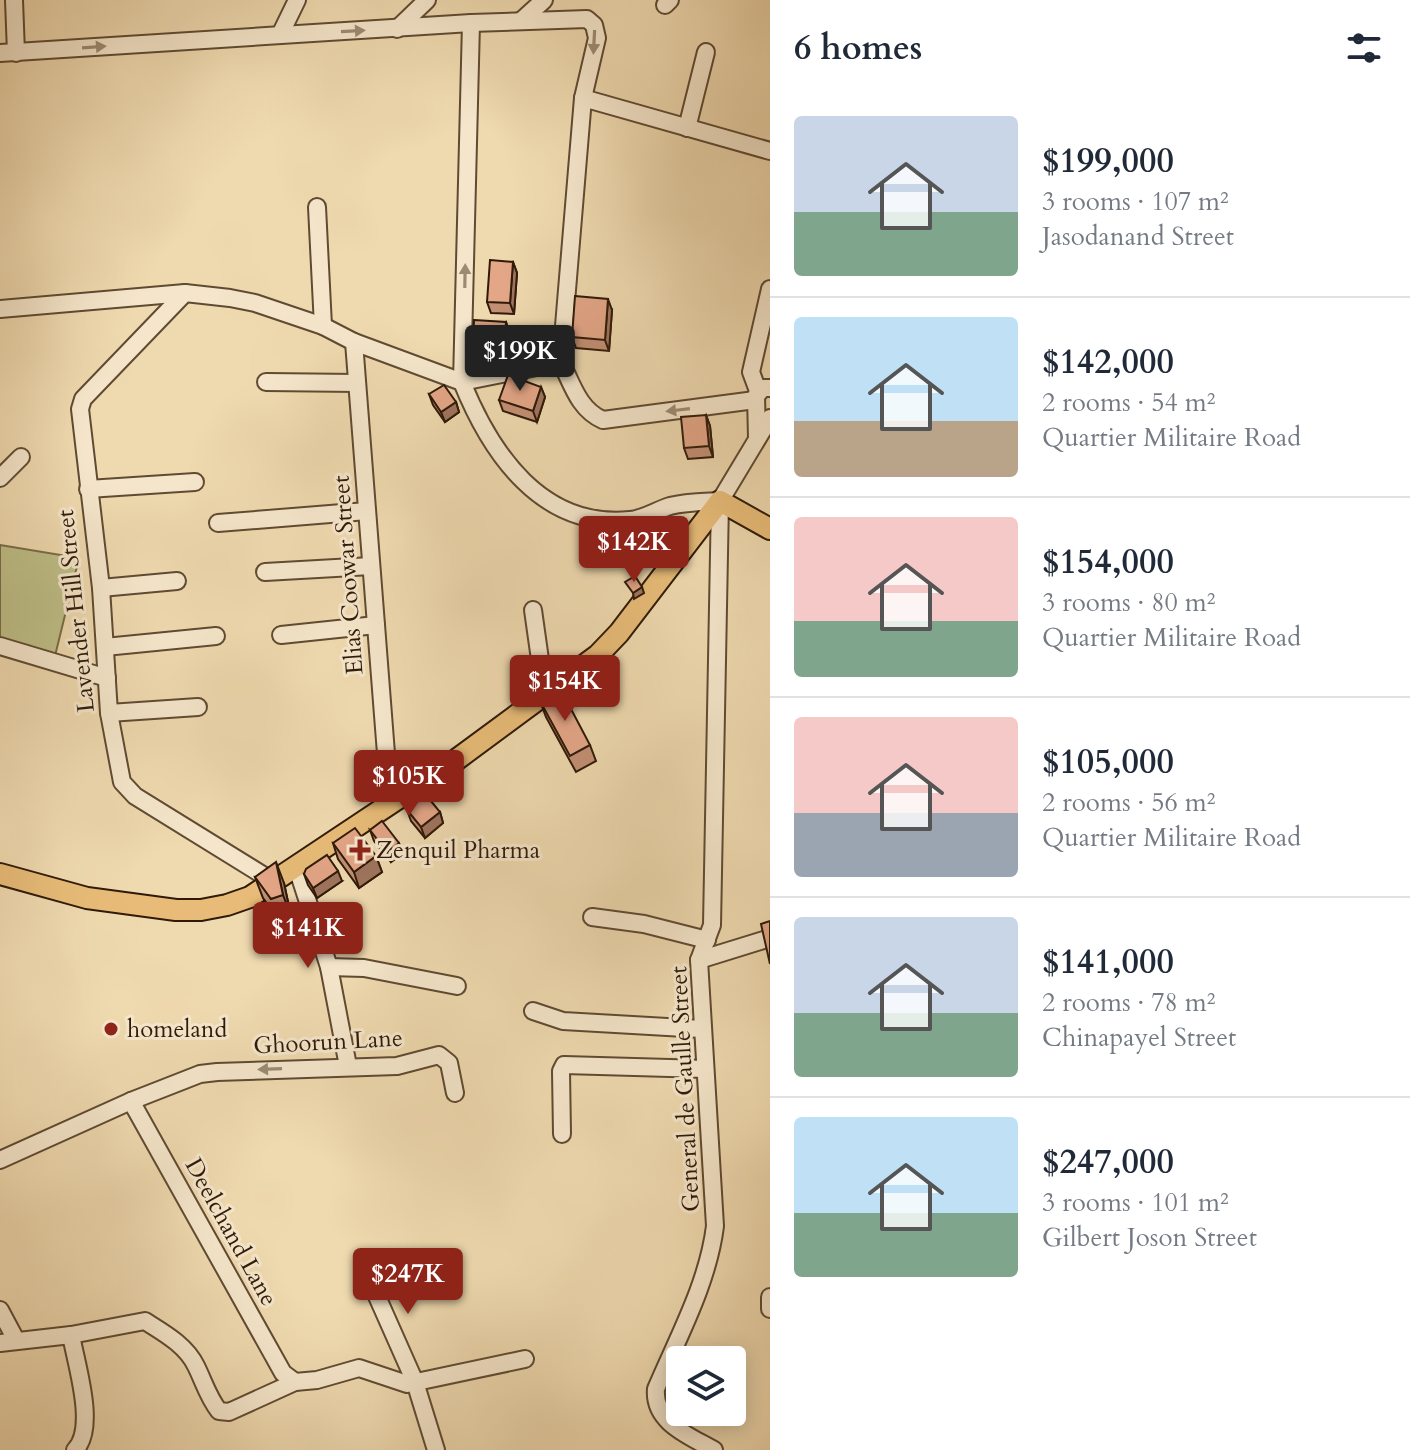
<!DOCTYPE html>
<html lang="en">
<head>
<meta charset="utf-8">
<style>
  :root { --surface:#fff; --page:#f2f2f3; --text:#1f2937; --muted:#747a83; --line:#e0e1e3; --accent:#8f2418 }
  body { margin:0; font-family:Cardo,serif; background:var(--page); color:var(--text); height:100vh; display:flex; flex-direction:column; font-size:30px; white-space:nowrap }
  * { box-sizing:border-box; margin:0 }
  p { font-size:26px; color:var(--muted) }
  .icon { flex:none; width:44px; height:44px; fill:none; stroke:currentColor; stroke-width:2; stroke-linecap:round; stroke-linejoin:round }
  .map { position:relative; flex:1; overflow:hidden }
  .drawer { display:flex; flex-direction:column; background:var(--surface); width:640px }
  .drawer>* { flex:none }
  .controls { position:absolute; left:666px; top:1346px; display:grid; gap:16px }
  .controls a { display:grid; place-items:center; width:80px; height:80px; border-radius:8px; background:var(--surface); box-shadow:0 4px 20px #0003; font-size:40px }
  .price { position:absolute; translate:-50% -68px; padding:0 18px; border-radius:8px; background:var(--accent); color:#fff; font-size:26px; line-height:52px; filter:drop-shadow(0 2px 4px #0008) }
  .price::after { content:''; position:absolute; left:50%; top:48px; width:24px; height:18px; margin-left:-12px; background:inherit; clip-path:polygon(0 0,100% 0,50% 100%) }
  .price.current { background:#222; color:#fff }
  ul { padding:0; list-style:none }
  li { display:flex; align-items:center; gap:24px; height:200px; padding:0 24px }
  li+li { border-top:2px solid var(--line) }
  li span { display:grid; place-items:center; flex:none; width:224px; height:160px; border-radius:8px; color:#555 }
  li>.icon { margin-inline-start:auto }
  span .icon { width:96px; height:96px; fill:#fffc; stroke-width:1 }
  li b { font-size:34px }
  h2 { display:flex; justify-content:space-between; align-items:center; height:96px; padding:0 24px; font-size:34px }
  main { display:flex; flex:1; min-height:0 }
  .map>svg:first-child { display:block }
</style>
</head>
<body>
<main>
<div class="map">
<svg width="770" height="1450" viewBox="0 0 770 1450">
  <rect width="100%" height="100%" fill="#efd9af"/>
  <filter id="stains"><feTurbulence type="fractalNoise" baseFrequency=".0025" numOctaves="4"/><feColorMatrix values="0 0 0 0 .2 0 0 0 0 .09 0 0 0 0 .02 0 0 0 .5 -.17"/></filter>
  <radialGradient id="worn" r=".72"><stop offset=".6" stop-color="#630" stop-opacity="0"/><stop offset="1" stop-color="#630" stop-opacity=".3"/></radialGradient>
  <polygon fill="#bebe87" stroke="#766c48" stroke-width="2" points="0,545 79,558 54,660 0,643"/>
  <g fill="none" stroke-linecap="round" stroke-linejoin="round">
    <g stroke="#5f4a32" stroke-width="20">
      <g id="minor">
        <polyline points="14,0 16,53"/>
        <polyline points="665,5 670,0"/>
        <polyline points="521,21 544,0"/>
        <path d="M471,23l-9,359c29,72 80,147 168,138 14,-1 27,-10 40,-14 16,-4 34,-4 50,-5"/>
        <polyline points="397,29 427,0"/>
        <polyline points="280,35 297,0"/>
        <polyline points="0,53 471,23 587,19 594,25 597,38 583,98 561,362"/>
        <polyline points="583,98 770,151"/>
        <polyline points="687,128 706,52"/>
        <polyline points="317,207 323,326"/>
        <polyline points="185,293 83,399 80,409 101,588 109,713 122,782 135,796 274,882"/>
        <polyline points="0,309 185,293 230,298 255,303 323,326 354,342 462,382"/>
        <polyline points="354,342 390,805"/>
        <path d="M561,362c11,22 18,48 42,58l152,-20"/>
        <polyline points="266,382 357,383"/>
        <polyline points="462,382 561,362"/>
        <polyline points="758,391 751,372 770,289"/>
        <polyline points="757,438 756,396 763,388 770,388"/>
        <polyline points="0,478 21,457"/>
        <polyline points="88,489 195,482"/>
        <polyline points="720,501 770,418"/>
        <polyline points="218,523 367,511"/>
        <polyline points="265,572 371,566"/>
        <polyline points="101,588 177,581"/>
        <polyline points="533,610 545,695"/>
        <polyline points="281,635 376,625"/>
        <polyline points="0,646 107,678"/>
        <polyline points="105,647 216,636"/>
        <polyline points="109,713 198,707"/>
        <polyline points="297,868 329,967 348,1066"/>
        <polyline points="592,917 644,924 707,940"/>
        <polyline points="699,960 770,938"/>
        <polyline points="329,967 364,968 457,986"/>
        <polyline points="533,1011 563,1021 702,1029"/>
        <polyline points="131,1101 283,1373 295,1382"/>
        <polyline points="562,1134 561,1071 564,1065 705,1069"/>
        <polyline points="0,1160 131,1101 200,1074 217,1072 397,1066 439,1055 449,1063 455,1093"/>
        <polyline points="364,1267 415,1382 436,1450"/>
        <polyline points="770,1297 770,1309"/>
        <polyline points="0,1310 16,1340"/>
        <path d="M71,1335c5,29 26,93 4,115"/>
        <path d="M0,1343l71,-8 74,-14c19,12 41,24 51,45 8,16 12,31 23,45l10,1 66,-30 22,-2 42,-12 48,16 118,-25"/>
        <path d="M714,1450c-24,-14 -61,-27 -58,-61 22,-52 52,-106 59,-163l-16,-266 13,-35 8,-424"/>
      </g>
    </g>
    <g stroke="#2f1a09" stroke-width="24">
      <polyline id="major" points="0,874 87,898 176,910 201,910 227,905 250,897 456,760 598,655 619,633 720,501 770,529"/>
    </g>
    <use href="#minor" stroke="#f5e6cb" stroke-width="16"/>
    <use href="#major" stroke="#e8bc78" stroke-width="20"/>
  </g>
  <g fill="#c38f74" stroke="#2f1a09" stroke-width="2">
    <polygon points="513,262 517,273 514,314 491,313 487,302"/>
    <polygon points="612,310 609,351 576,348 572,337"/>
    <polygon points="506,322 509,332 507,371 476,370 472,359"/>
    <polygon points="541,387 545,397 537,422 503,411 499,400"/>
    <polygon points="429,394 456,402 459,412 445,422 433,405"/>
    <polygon points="706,415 710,426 713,457 688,459 684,448"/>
    <polygon points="540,701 590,745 596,761 576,772 546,717"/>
    <polygon points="407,810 440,812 443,823 425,838 411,821"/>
    <polygon points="370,830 403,853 391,862 374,841"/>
    <polygon points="333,843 376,856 382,872 359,888 338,859"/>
    <polygon points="304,874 342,881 317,898 308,885"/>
    <polygon points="255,877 284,883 291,916 279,920 263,898"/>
  </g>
  <g fill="#9f745e" stroke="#2f1a09" stroke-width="2">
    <polygon points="513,262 517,273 514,314 510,303"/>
    <polygon points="608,299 612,310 609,351 605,340"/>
    <polygon points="506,322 509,332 507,371 503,361"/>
    <polygon points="541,387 545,397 537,422 533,411"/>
    <polygon points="456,402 459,412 445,422 441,412"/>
    <polygon points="706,415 710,426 713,457 709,446"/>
    <polygon points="642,587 644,593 634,599 633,593"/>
    <polygon points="440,812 443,823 425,838 421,827"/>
    <polygon points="399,843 403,853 391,862 387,852"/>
    <polygon points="376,856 382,872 359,888 354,872"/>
    <polygon points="276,862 284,883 291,916 283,895"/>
    <polygon points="338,871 342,881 317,898 313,888"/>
  </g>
  <g fill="#e3a687" stroke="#2f1a09" stroke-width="2">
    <polygon points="490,260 513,262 510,303 487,302"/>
    <polygon points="575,296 608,299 605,340 572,337"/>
    <polygon points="474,320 506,322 503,361 472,359"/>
    <polygon points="508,375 541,387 533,411 499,400"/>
    <polygon points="444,385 456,402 441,412 429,394"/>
    <polygon points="706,415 709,446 684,448 681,417"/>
    <polygon points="635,576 642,587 633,593 625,582"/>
    <polygon points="561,690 590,745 570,756 540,701"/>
    <polygon points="426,795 440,812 421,827 407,810"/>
    <polygon points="382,821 399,843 387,852 370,830"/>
    <polygon points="355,828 376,856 354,872 333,843"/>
    <polygon points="327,855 338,871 313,888 304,874 306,869"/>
    <polygon points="276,862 283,895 271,899 255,877"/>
    <polygon points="770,921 770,964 761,924"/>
  </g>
  <defs><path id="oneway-solid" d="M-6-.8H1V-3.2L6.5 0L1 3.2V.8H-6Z" transform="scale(2)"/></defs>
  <g fill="#9c8a74">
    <use href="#oneway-solid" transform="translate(353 31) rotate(-3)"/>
    <use href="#oneway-solid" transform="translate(594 42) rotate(93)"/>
    <use href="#oneway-solid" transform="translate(94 47) rotate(-4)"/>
    <use href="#oneway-solid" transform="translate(465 276) rotate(-89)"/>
    <use href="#oneway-solid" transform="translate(678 410) rotate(173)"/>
    <use href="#oneway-solid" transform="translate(270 1069) rotate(178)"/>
  </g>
  <g fill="#8f2418" stroke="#f5e6cb" stroke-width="3">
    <path d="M356 838h8v8h8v8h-8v8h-8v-8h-8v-8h8z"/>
    <circle cx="111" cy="1029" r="8"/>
  </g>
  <g text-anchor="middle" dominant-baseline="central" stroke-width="6" stroke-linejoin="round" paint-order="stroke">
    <g font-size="24" fill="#2f1a09" stroke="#f5e6cb">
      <text transform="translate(348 575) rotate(-94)">Elias Coowar Street</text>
      <text transform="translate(76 611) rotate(-96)">Lavender Hill Street</text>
      <text transform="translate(328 1042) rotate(-3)">Ghoorun Lane</text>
      <text transform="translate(685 1089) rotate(-93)">General de Gaulle Street</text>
      <text transform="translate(231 1232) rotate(61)">Deelchand Lane</text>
    </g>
    <g font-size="24" fill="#2f1a09" stroke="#f5e6cb" text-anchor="start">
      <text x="376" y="850">Zenquil Pharma</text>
      <text x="127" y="1029">homeland</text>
    </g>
  </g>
  <rect width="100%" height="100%" filter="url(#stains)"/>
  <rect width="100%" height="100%" fill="url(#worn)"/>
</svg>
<div class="controls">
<a><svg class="icon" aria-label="layers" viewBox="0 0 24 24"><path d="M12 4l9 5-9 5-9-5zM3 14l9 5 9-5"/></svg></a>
</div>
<b class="price current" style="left:520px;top:393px">$199K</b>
<b class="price" style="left:634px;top:584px">$142K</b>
<b class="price" style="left:565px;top:723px">$154K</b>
<b class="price" style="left:409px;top:818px">$105K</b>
<b class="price" style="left:308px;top:970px">$141K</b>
<b class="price" style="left:408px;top:1316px">$247K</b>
</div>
<section class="drawer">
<h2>6 homes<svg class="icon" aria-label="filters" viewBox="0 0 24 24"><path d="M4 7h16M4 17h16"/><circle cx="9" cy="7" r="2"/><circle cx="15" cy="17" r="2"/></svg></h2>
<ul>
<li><span style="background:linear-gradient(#c9d6e8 60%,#7fa58c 0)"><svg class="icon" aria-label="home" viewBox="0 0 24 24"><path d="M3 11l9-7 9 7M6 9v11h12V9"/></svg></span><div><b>$199,000</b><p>3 rooms · 107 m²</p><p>Jasodanand Street</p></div></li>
<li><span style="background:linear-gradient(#bfe0f5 65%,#b9a48a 0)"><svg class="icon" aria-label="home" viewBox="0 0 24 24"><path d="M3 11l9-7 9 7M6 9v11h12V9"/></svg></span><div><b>$142,000</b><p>2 rooms · 54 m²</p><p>Quartier Militaire Road</p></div></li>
<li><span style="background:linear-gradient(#f6c9c9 65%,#7fa58c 0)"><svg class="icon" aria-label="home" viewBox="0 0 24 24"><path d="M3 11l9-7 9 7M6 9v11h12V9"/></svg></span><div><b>$154,000</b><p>3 rooms · 80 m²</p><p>Quartier Militaire Road</p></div></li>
<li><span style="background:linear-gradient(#f6c9c9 60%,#9aa5b1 0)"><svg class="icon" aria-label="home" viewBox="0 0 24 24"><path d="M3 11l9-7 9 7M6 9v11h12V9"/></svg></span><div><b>$105,000</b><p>2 rooms · 56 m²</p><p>Quartier Militaire Road</p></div></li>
<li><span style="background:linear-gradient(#c9d6e8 60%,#7fa58c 0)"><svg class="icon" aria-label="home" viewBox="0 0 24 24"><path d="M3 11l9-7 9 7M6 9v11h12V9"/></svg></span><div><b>$141,000</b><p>2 rooms · 78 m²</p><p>Chinapayel Street</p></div></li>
<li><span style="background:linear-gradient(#bfe0f5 60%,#7fa58c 0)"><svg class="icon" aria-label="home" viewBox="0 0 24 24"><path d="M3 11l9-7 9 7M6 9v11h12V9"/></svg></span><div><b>$247,000</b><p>3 rooms · 101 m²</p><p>Gilbert Joson Street</p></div></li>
</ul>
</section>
</main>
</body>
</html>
